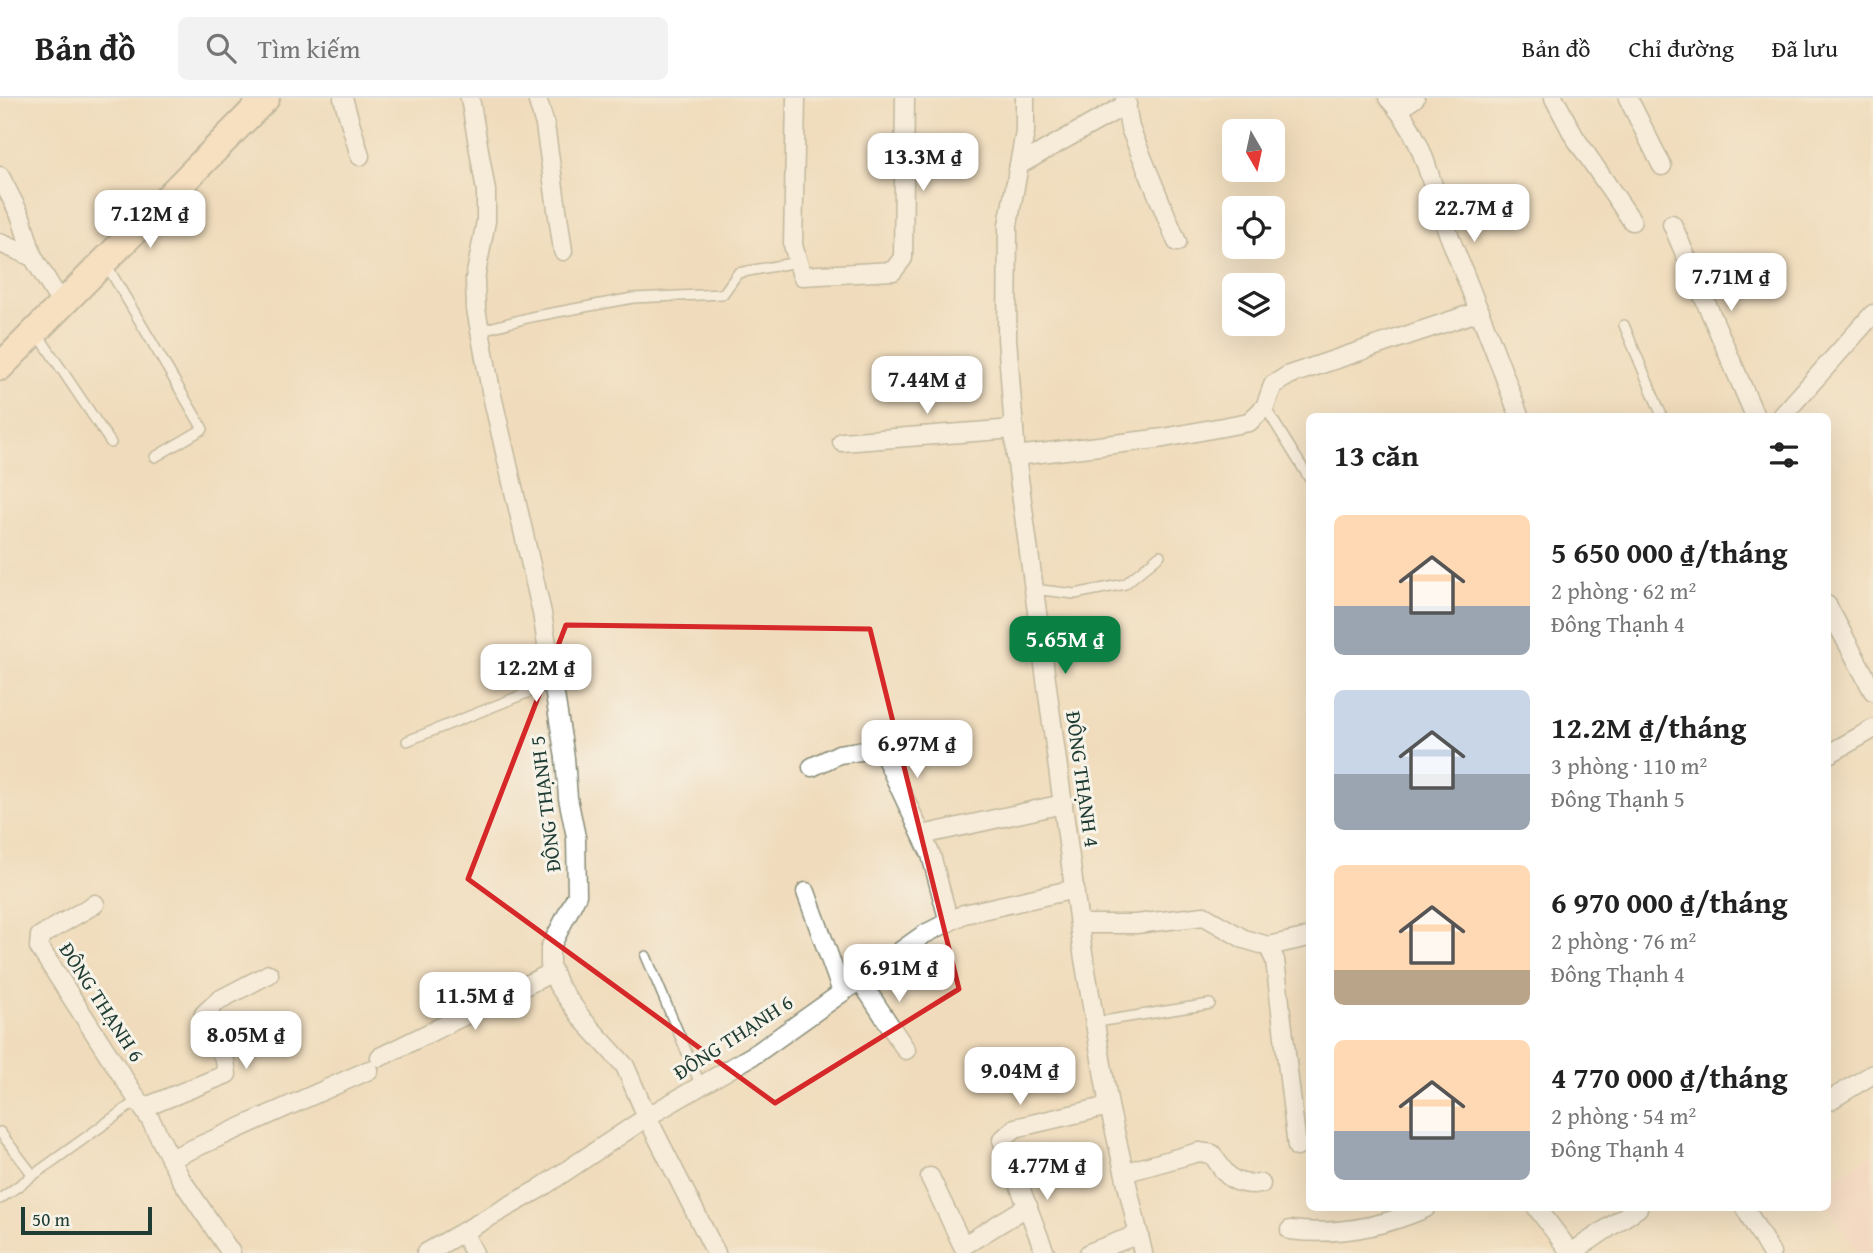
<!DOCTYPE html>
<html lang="vi">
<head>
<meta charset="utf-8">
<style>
  :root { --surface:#fff; --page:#f2f2f2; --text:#222; --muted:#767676; --line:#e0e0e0; --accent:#0b8043 }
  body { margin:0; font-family:"Gentium Book Plus",serif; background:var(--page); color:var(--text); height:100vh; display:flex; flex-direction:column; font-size:26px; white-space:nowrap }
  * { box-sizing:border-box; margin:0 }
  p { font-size:23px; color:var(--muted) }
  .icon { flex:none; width:38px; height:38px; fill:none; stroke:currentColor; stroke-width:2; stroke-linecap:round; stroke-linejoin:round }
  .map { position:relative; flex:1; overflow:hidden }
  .drawer { position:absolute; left:1306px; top:315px; width:525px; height:798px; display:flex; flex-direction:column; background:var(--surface); border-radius:10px; box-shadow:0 7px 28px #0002 }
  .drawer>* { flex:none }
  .needle { width:46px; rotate:171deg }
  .fabs { position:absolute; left:1222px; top:21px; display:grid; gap:14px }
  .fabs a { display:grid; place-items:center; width:63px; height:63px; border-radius:10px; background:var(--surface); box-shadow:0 7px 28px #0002; font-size:35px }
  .scale { position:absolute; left:21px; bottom:18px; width:131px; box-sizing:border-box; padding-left:7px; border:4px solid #1f3d34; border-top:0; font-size:19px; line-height:24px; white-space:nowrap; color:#1f3d34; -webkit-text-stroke:5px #f7f3e8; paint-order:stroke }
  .price { position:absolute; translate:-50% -60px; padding:0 16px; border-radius:14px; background:#fff; color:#222; font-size:23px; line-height:46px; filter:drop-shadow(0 2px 4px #0008) }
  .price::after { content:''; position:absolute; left:50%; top:42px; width:21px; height:16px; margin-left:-10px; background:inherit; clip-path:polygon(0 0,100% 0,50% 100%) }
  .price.current { background:var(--accent); color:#fff }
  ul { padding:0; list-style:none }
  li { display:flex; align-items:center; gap:21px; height:175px; padding:0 28px }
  li span { display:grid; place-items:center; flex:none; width:196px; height:140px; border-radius:10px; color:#555 }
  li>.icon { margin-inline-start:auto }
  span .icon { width:84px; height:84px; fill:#fffc; stroke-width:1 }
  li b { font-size:30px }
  h2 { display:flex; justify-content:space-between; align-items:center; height:84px; padding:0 28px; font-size:30px }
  header { display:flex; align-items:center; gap:42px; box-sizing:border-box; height:98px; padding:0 35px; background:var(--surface); border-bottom:2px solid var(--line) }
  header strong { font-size:33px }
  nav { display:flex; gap:38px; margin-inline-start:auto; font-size:24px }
  .search { width:490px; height:63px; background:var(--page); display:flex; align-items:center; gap:18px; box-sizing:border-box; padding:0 24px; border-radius:10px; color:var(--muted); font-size:26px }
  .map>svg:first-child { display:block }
</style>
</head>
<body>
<header>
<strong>Bản đồ</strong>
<div class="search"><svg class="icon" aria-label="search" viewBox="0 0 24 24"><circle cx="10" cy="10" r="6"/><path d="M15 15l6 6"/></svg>Tìm kiếm</div>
<nav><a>Bản đồ</a><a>Chỉ đường</a><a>Đã lưu</a></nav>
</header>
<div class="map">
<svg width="1873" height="1155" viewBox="0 0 1873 1155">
  <rect width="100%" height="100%" fill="#f7f3e8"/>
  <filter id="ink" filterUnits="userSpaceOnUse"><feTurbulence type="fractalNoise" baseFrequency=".0143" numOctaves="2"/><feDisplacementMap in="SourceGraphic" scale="14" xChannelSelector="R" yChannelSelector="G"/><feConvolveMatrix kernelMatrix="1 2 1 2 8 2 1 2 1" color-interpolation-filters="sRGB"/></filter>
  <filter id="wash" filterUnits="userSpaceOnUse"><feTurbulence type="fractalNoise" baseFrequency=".00686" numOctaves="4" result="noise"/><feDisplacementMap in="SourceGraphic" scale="28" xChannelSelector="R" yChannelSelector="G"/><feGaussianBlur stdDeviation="1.57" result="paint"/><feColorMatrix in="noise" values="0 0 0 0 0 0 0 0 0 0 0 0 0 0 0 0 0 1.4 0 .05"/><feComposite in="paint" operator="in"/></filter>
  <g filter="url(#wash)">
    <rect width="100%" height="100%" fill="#f0dcbc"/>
    <polygon fill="#f7d1c6" points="1873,1056 1873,1155 1857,1155 1827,1105 1827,1084"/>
  </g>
  <g filter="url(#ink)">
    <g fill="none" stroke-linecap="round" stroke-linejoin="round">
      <g stroke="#888c78" stroke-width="12">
        <g id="service">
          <polyline points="106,166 203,331 155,359"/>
          <polyline points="1624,227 1662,318"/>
          <polyline points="482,232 531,219 633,200 723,196 738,175 797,164"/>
          <polyline points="37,235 111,345"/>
          <polyline points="1265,309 1309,380"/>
          <polyline points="1033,491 1075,496 1125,486 1160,457"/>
          <polyline points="407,643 552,585"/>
          <polyline points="646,858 701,988"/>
          <polyline points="1097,924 1210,906"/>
          <polyline points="0,1034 33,1077"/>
          <polyline points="0,1101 138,1002"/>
        </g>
      </g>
      <g stroke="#888c78" stroke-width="21">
        <g id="minor">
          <polyline points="343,0 360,58"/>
          <polyline points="470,0 486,93 486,123 475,181 476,211 491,293 542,515 565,660 568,700 576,739 577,797 550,850 550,867 558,887 583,922 625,968 647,1019 716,1155"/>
          <polyline points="537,0 545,27 563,153"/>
          <polyline points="796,0 793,147 802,178 893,173 903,160 905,0"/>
          <polyline points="1025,0 1025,34 1008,127 1007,240 1016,358 1082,849 1109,1008 1143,1155"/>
          <polyline points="1125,0 1130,30 1177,144"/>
          <path d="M1388,0c35,35 43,87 59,132 24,62 50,123 72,186"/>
          <polyline points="1554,0 1574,38 1632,123"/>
          <polyline points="1628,0 1662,68"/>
          <polyline points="1398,12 1415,0"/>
          <polyline points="1019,67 1127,6"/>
          <polyline points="0,78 21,119 33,159 62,207"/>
          <polyline points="1672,126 1755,318"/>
          <polyline points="0,145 33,159"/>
          <polyline points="1782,318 1873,216"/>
          <polyline points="842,344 1014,331"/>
          <polyline points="1016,358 1164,340 1249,324 1265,309 1273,287 1289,277 1480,213"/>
          <polyline points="1827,507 1873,593"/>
          <polyline points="1827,657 1873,631"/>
          <polyline points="812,669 839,656 881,650 931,757 949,824"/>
          <polyline points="922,737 1063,706"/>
          <polyline points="806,794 842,894"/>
          <polyline points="95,806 40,838 39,849 150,1021 181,1081 231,1155"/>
          <polyline points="1080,826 1136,826 1204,818 1244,841 1268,848 1275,862 1297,1049"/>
          <polyline points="1268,848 1309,839"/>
          <polyline points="860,882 906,952"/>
          <polyline points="380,959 553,874"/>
          <polyline points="1827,1004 1873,976"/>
          <polyline points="143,1010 227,976 225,963 204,916 219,902 269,876"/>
          <polyline points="170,1061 369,972"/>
          <path d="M1127,1074l72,-20 13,2c16,24 20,31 49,30"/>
          <polyline points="930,1079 963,1148 1028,1108"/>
          <polyline points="1537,1110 1571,1155"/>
          <polyline points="1745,1110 1771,1155"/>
          <path d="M1290,1132c48,6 92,-3 136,-22"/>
          <polyline points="463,1134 474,1155"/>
          <polyline points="426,1155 539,1091 647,1019 757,955 923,837 964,816 1075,791"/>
          <polyline points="1045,1155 1002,1042 1015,1030 1109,1008"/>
          <polyline points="1089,1155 1139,1136"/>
          <polyline points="1571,1155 1638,1110"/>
        </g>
      </g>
      <g stroke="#888c78" stroke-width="30">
        <polyline id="secondary" points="0,269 266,0"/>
      </g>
      <use href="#service" stroke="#fff" stroke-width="9"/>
      <use href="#minor" stroke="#fff" stroke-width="18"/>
      <use href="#secondary" stroke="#ffe4c6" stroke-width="26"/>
    </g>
  </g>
  <path d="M0 0H1873V1155H0ZM566,527l304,4 89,360 -184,114 -307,-224z" fill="#f0dcbc" fill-opacity=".55" fill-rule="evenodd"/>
  <path fill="none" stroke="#d62828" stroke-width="5" stroke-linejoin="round" d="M566,527l304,4 89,360 -184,114 -307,-224z"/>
  <g text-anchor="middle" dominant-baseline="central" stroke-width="6" stroke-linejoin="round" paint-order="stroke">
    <g font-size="21" fill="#1f3d34" stroke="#f7f3e8">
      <text transform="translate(1083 681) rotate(82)">ĐÔNG THẠNH 4</text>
      <text transform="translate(545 706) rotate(-97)">ĐÔNG THẠNH 5</text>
      <text transform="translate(102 904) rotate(57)">ĐÔNG THẠNH 6</text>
      <text transform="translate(733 939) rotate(-33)">ĐÔNG THẠNH 6</text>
    </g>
  </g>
</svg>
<div class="fabs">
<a><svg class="needle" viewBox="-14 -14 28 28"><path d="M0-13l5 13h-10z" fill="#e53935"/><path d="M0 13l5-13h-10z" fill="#767676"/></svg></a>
<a><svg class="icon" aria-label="locate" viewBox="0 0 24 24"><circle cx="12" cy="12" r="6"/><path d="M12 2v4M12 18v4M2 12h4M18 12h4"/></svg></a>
<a><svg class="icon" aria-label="layers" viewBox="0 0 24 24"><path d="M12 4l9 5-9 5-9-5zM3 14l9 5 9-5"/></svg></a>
</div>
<div class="scale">50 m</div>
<b class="price" style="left:923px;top:95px">13.3M ₫</b>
<b class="price" style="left:1474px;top:146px">22.7M ₫</b>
<b class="price" style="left:150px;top:152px">7.12M ₫</b>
<b class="price" style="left:1731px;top:215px">7.71M ₫</b>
<b class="price" style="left:927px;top:318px">7.44M ₫</b>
<b class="price current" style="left:1065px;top:578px">5.65M ₫</b>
<b class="price" style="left:536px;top:606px">12.2M ₫</b>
<b class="price" style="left:917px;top:682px">6.97M ₫</b>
<b class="price" style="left:899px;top:906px">6.91M ₫</b>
<b class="price" style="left:475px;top:934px">11.5M ₫</b>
<b class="price" style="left:246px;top:973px">8.05M ₫</b>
<b class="price" style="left:1020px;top:1009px">9.04M ₫</b>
<b class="price" style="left:1047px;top:1104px">4.77M ₫</b>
<section class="drawer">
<h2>13 căn<svg class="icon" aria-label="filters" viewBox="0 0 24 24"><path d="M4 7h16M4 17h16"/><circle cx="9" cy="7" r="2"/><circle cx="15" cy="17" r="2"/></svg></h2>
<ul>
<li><span style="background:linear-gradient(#ffd9b3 65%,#9aa5b1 0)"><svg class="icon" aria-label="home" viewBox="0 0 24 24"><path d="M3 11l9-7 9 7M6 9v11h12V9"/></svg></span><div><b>5 650 000 ₫/tháng</b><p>2 phòng · 62 m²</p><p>Đông Thạnh 4</p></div></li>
<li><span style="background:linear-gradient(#c9d6e8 60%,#9aa5b1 0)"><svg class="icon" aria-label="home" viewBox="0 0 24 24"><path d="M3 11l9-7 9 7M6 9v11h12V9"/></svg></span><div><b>12.2M ₫/tháng</b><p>3 phòng · 110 m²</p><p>Đông Thạnh 5</p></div></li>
<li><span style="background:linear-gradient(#ffd9b3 75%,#b9a48a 0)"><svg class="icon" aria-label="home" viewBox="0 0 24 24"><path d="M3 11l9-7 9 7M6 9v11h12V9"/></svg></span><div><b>6 970 000 ₫/tháng</b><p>2 phòng · 76 m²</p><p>Đông Thạnh 4</p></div></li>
<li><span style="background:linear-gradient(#ffd9b3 65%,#9aa5b1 0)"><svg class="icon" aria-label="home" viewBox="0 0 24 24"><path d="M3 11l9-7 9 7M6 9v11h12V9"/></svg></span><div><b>4 770 000 ₫/tháng</b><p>2 phòng · 54 m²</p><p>Đông Thạnh 4</p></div></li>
</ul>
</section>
</div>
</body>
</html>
